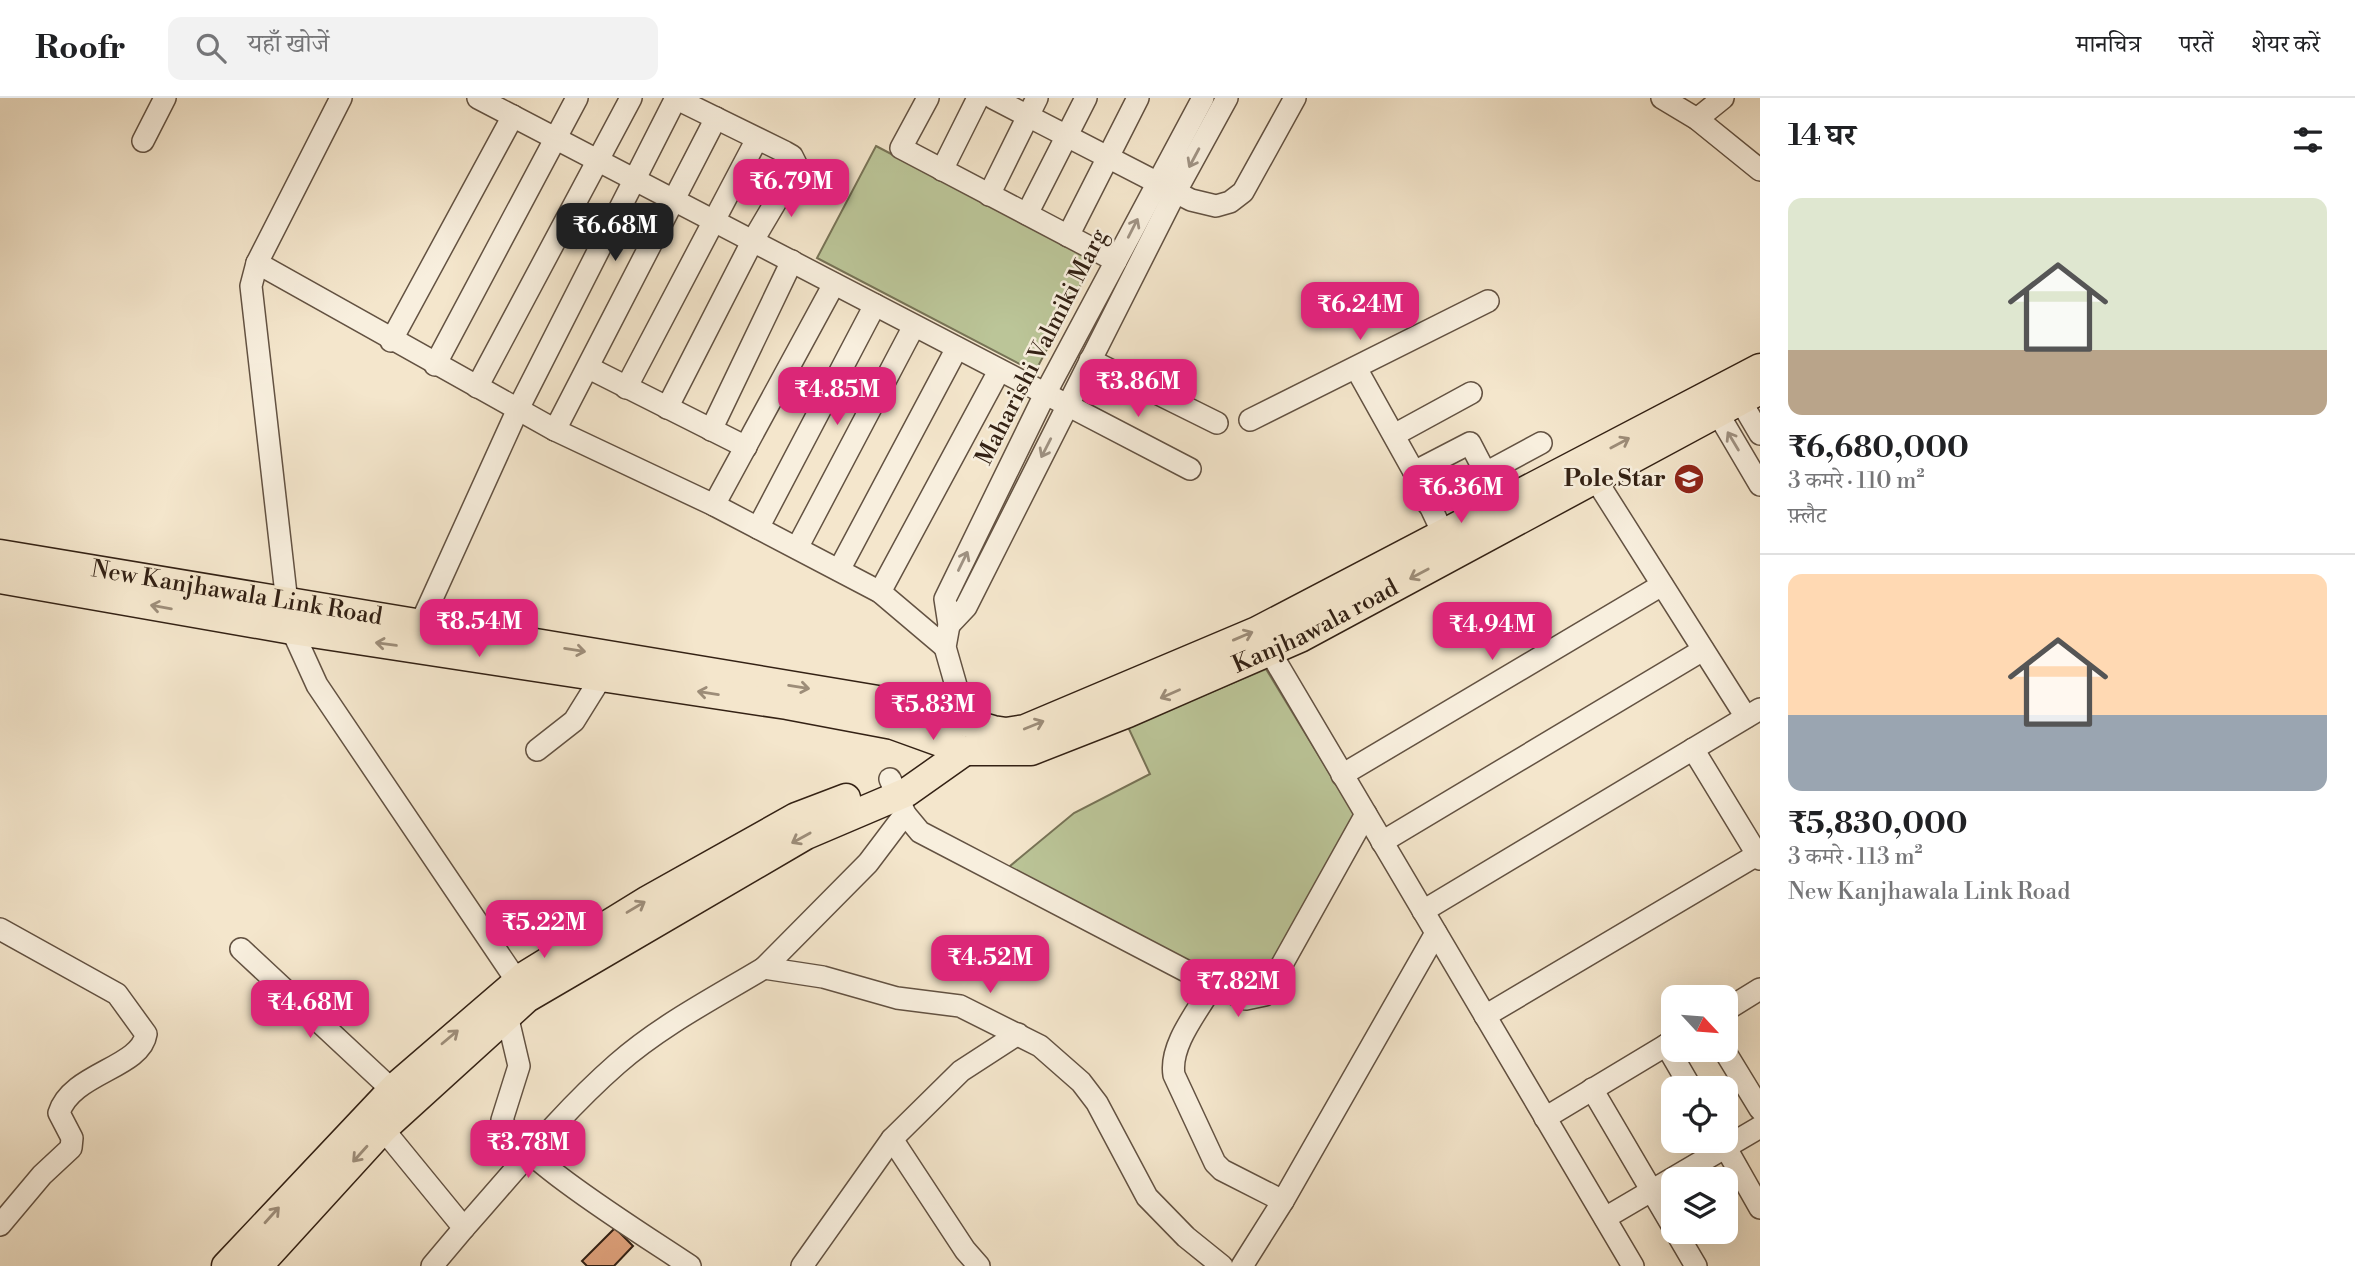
<!DOCTYPE html>
<html lang="hi">
<head>
<meta charset="utf-8">
<style>
  :root { --surface:#fff; --page:#f2f2f2; --text:#202124; --muted:#757577; --line:#e0e0e0; --accent:#db2777 }
  body { margin:0; font-family:"Libre Bodoni","Noto Serif Devanagari",serif; background:var(--page); color:var(--text); height:100vh; display:flex; flex-direction:column; font-size:26px; white-space:nowrap }
  * { box-sizing:border-box; margin:0 }
  p { font-size:23px; color:var(--muted) }
  .icon { flex:none; width:38px; height:38px; fill:none; stroke:currentColor; stroke-width:2; stroke-linecap:round; stroke-linejoin:round }
  .map { position:relative; flex:1; overflow:hidden }
  .drawer { display:flex; flex-direction:column; background:var(--surface); width:595px }
  .drawer>* { flex:none }
  .needle { width:46px; rotate:116deg }
  .controls { position:absolute; left:1661px; top:887px; display:grid; gap:14px }
  .controls a { display:grid; place-items:center; width:77px; height:77px; border-radius:14px; background:var(--surface); box-shadow:0 7px 28px #0002; font-size:35px }
  .price { position:absolute; translate:-50% -60px; padding:0 16px; border-radius:14px; background:var(--accent); color:#fff; font-size:23px; line-height:46px; filter:drop-shadow(0 2px 4px #0008) }
  .price::after { content:''; position:absolute; left:50%; top:42px; width:21px; height:16px; margin-left:-10px; background:inherit; clip-path:polygon(0 0,100% 0,50% 100%) }
  .price.active { background:#222; color:#fff }
  ul { padding:0; list-style:none }
  li { display:grid; align-content:center; gap:14px; height:371px; padding:0 28px }
  li+li { border-top:2px solid var(--line) }
  li span { display:grid; place-items:center; height:217px; border-radius:14px; color:#555 }
  li>.icon { margin-inline-start:auto }
  span .icon { width:126px; height:126px; fill:#fffc; stroke-width:1 }
  li b { font-size:30px }
  h2 { display:flex; justify-content:space-between; align-items:center; height:84px; padding:0 28px; font-size:30px }
  header { display:flex; align-items:center; gap:42px; box-sizing:border-box; height:98px; padding:0 35px; background:var(--surface); border-bottom:2px solid var(--line) }
  header strong { font-size:33px }
  nav { display:flex; gap:38px; margin-inline-start:auto; font-size:24px }
  .search { width:490px; height:63px; background:var(--page); display:flex; align-items:center; gap:18px; box-sizing:border-box; padding:0 24px; border-radius:14px; color:var(--muted); font-size:26px }
  main { display:flex; flex:1; min-height:0 }
  .map>svg:first-child { display:block }
</style>
</head>
<body>
<header>
<strong>Roofr</strong>
<div class="search"><svg class="icon" aria-label="search" viewBox="0 0 24 24"><circle cx="10" cy="10" r="6"/><path d="M15 15l6 6"/></svg>यहाँ खोजें</div>
<nav><a>मानचित्र</a><a>परतें</a><a>शेयर करें</a></nav>
</header>
<main>
<div class="map">
<svg width="1760" height="1168" viewBox="0 0 1760 1168">
  <rect width="100%" height="100%" fill="#f4e6cc"/>
  <filter id="stains"><feTurbulence type="fractalNoise" baseFrequency=".00286" numOctaves="4"/><feColorMatrix values="0 0 0 0 .2 0 0 0 0 .09 0 0 0 0 .02 0 0 0 .5 -.17"/></filter>
  <radialGradient id="worn" r=".72"><stop offset=".6" stop-color="#630" stop-opacity="0"/><stop offset="1" stop-color="#630" stop-opacity=".3"/></radialGradient>
  <g fill="#bbc598" stroke="#777356" stroke-width="2">
    <polygon points="876,48 1094,162 1035,274 817,160"/>
    <polygon points="1266,571 1355,717 1255,895 1004,773 1074,715 1150,676 1128,629"/>
  </g>
  <polygon fill="#dda07a" stroke="#332114" stroke-width="2" points="615,1130 633,1148 614,1168 587,1168 582,1163"/>
  <g fill="none" stroke-linecap="round" stroke-linejoin="round">
    <g stroke="#635242" stroke-width="24">
      <g id="minor">
        <polyline points="341,0 257,165 251,188 287,505 292,532 317,587 525,895"/>
        <polyline points="478,0 1190,371"/>
        <polyline points="928,0 901,50 1116,163"/>
        <polyline points="993,0 1191,102 1216,108 1230,104 1243,94 1295,0"/>
        <polyline points="1662,0 1697,21 1760,72"/>
        <polyline points="1697,21 1723,0"/>
        <polyline points="143,43 165,0"/>
        <polyline points="942,72 978,0"/>
        <polyline points="989,97 1037,0"/>
        <polyline points="1027,116 1086,0"/>
        <polyline points="1068,138 1138,0"/>
        <polyline points="257,165 555,332 714,407 880,494 945,549"/>
        <polyline points="391,243 513,18"/>
        <polyline points="1090,262 1217,325"/>
        <polyline points="435,267 577,0"/>
        <polyline points="589,270 746,349"/>
        <polyline points="1356,270 1414,374 1449,448"/>
        <polyline points="477,289 631,0"/>
        <polyline points="626,290 757,41"/>
        <polyline points="1733,290 1760,336"/>
        <polyline points="1710,302 1760,387"/>
        <polyline points="667,310 752,144 797,68 792,58 785,54 675,0"/>
        <polyline points="1250,322 1488,203"/>
        <polyline points="555,332 716,20"/>
        <polyline points="711,332 792,163"/>
        <polyline points="1394,337 1471,295"/>
        <polyline points="1414,374 1470,345 1485,374"/>
        <polyline points="1596,382 1746,619"/>
        <polyline points="1428,406 1541,345"/>
        <polyline points="714,407 834,186"/>
        <polyline points="758,430 875,207"/>
        <polyline points="797,450 914,228"/>
        <polyline points="839,472 957,250"/>
        <polyline points="880,494 999,273"/>
        <polyline points="420,527 518,311 676,0"/>
        <polyline points="949,527 966,509 1175,95 1227,0"/>
        <polyline points="1269,552 1633,1168"/>
        <polyline points="967,626 945,549 949,527 945,501 1045,296 1203,0"/>
        <polyline points="1693,651 1760,761"/>
        <polyline points="537,652 574,623 602,578"/>
        <polyline points="1342,677 1662,487"/>
        <polyline points="890,681 905,716 920,734 1213,887 1246,901 1265,897 1366,716"/>
        <polyline points="905,716 868,765 764,870 823,879 897,900 960,908 1040,948 1081,984 1097,1005 1147,1099 1186,1139 1222,1168"/>
        <polyline points="1382,744 1703,552"/>
        <polyline points="1423,813 1760,611"/>
        <path d="M0,831l117,65 29,40c-5,34 -75,39 -87,79l13,25 -1,10 -29,27 -42,50"/>
        <polyline points="241,851 403,1002"/>
        <path d="M1213,887c-15,26 -44,60 -39,90l41,88 7,7 61,31"/>
        <polyline points="1726,912 1760,891"/>
        <path d="M507,917l12,51 -17,54c13,36 150,120 188,146"/>
        <polyline points="1485,918 1760,755"/>
        <polyline points="1666,947 1691,990"/>
        <polyline points="1724,952 1760,1011"/>
        <polyline points="1592,991 1673,1129"/>
        <polyline points="1545,1020 1673,943"/>
        <polyline points="383,1031 464,1130 432,1168"/>
        <polyline points="892,1041 965,1152 979,1168"/>
        <polyline points="1722,1043 1760,1110"/>
        <polyline points="1605,1120 1760,1029"/>
        <path d="M464,1130c49,-55 97,-115 153,-164 43,-38 97,-66 147,-96"/>
        <polyline points="1676,1134 1696,1168"/>
        <polyline points="802,1168 892,1041 961,973 1018,936"/>
        <polyline points="1242,1168 1283,1103 1436,835"/>
      </g>
    </g>
    <g stroke="#332114" stroke-width="31">
      <g id="major">
        <path id="s1" d="M0,456l902,150 91,26 13,2 19,-3 232,-98 503,-263"/>
        <path id="s2" d="M0,481l292,51 495,75 106,20 72,26h66l97,-38 172,-75 460,-248"/>
        <polyline points="226,1168 394,990 523,879 648,802 796,719 846,700"/>
        <polyline points="258,1168 383,1031 527,900 806,737 907,694 965,653"/>
      </g>
    </g>
    <use href="#minor" stroke="#f8efde" stroke-width="21"/>
    <use href="#major" stroke="#f4e6cc" stroke-width="28"/>
  </g>
  <defs><path id="oneway-shaft" d="M-6 0H5M1.5-3L5.5 0L1.5 3" fill="none" stroke-width="1.6" stroke-linecap="round" stroke-linejoin="round" transform="scale(1.75)"/></defs>
  <g stroke="#9f9283">
    <use href="#oneway-shaft" transform="translate(1194 60) rotate(118)"/>
    <use href="#oneway-shaft" transform="translate(1133 130) rotate(-63)"/>
    <use href="#oneway-shaft" transform="translate(1733 343) rotate(-121)"/>
    <use href="#oneway-shaft" transform="translate(1046 350) rotate(117)"/>
    <use href="#oneway-shaft" transform="translate(963 463) rotate(-64)"/>
  </g>
  <g stroke="#9d8d79">
    <use href="#oneway-shaft" transform="translate(1620 345) rotate(-28)"/>
    <use href="#oneway-shaft" transform="translate(1419 476) rotate(152)"/>
    <use href="#oneway-shaft" transform="translate(161 509) rotate(-170)"/>
    <use href="#oneway-shaft" transform="translate(1243 538) rotate(-23)"/>
    <use href="#oneway-shaft" transform="translate(386 546) rotate(-172)"/>
    <use href="#oneway-shaft" transform="translate(575 552) rotate(9)"/>
    <use href="#oneway-shaft" transform="translate(799 589) rotate(9)"/>
    <use href="#oneway-shaft" transform="translate(708 595) rotate(-171)"/>
    <use href="#oneway-shaft" transform="translate(1170 596) rotate(156)"/>
    <use href="#oneway-shaft" transform="translate(1034 627) rotate(-22)"/>
    <use href="#oneway-shaft" transform="translate(801 740) rotate(151)"/>
    <use href="#oneway-shaft" transform="translate(636 809) rotate(-31)"/>
    <use href="#oneway-shaft" transform="translate(450 939) rotate(-40)"/>
    <use href="#oneway-shaft" transform="translate(360 1056) rotate(132)"/>
    <use href="#oneway-shaft" transform="translate(272 1117) rotate(-48)"/>
  </g>
  <defs>
    <g id="school-disc" transform="scale(1.575)"><circle r="9.5" fill="#8f2418" stroke="#f8efde"/><path d="M0-5L7-2L0 1L-7-2ZM-4 1L0 2.5L4 1V4Q0 6-4 4Z" fill="#fff"/></g>
  </defs>
  <g fill-rule="evenodd">
    <use href="#school-disc" x="1689" y="381"/>
  </g>
  <g text-anchor="middle" dominant-baseline="central" stroke-width="5" stroke-linejoin="round" paint-order="stroke">
    <g font-size="24" fill="#332114" stroke="#f8efde">
      <text transform="translate(1042 249) rotate(-63)">Maharishi Valmiki Marg</text>
      <text stroke="none"><textPath href="#s1" startOffset="240">New Kanjhawala Link Road</textPath></text>
      <text stroke="none"><textPath href="#s2" startOffset="1358">Kanjhawala road</textPath></text>
    </g>
    <g font-size="24" font-weight="bold" fill="#332114" stroke="#f8efde" text-anchor="end">
      <text x="1666" y="381">Pole Star</text>
    </g>
  </g>
  <rect width="100%" height="100%" filter="url(#stains)"/>
  <rect width="100%" height="100%" fill="url(#worn)"/>
</svg>
<div class="controls">
<a><svg class="needle" viewBox="-14 -14 28 28"><path d="M0-13l5 13h-10z" fill="#e53935"/><path d="M0 13l5-13h-10z" fill="#757577"/></svg></a>
<a><svg class="icon" aria-label="locate" viewBox="0 0 24 24"><circle cx="12" cy="12" r="6"/><path d="M12 2v4M12 18v4M2 12h4M18 12h4"/></svg></a>
<a><svg class="icon" aria-label="layers" viewBox="0 0 24 24"><path d="M12 4l9 5-9 5-9-5zM3 14l9 5 9-5"/></svg></a>
</div>
<b class="price" style="left:791px;top:121px">₹6.79M</b>
<b class="price active" style="left:615px;top:165px">₹6.68M</b>
<b class="price" style="left:1360px;top:244px">₹6.24M</b>
<b class="price" style="left:1138px;top:321px">₹3.86M</b>
<b class="price" style="left:837px;top:329px">₹4.85M</b>
<b class="price" style="left:1461px;top:427px">₹6.36M</b>
<b class="price" style="left:479px;top:561px">₹8.54M</b>
<b class="price" style="left:1492px;top:564px">₹4.94M</b>
<b class="price" style="left:933px;top:644px">₹5.83M</b>
<b class="price" style="left:544px;top:862px">₹5.22M</b>
<b class="price" style="left:990px;top:897px">₹4.52M</b>
<b class="price" style="left:1238px;top:921px">₹7.82M</b>
<b class="price" style="left:310px;top:942px">₹4.68M</b>
<b class="price" style="left:528px;top:1082px">₹3.78M</b>
</div>
<section class="drawer">
<h2>14 घर<svg class="icon" aria-label="filters" viewBox="0 0 24 24"><path d="M4 7h16M4 17h16"/><circle cx="9" cy="7" r="2"/><circle cx="15" cy="17" r="2"/></svg></h2>
<ul>
<li><span style="background:linear-gradient(#dfe7d0 70%,#b9a48a 0)"><svg class="icon" aria-label="home" viewBox="0 0 24 24"><path d="M3 11l9-7 9 7M6 9v11h12V9"/></svg></span><div><b>₹6,680,000</b><p>3 कमरे · 110 m²</p><p>फ़्लैट</p></div></li>
<li><span style="background:linear-gradient(#ffd9b3 65%,#9aa5b1 0)"><svg class="icon" aria-label="home" viewBox="0 0 24 24"><path d="M3 11l9-7 9 7M6 9v11h12V9"/></svg></span><div><b>₹5,830,000</b><p>3 कमरे · 113 m²</p><p>New Kanjhawala Link Road</p></div></li>
</ul>
</section>
</main>
</body>
</html>
